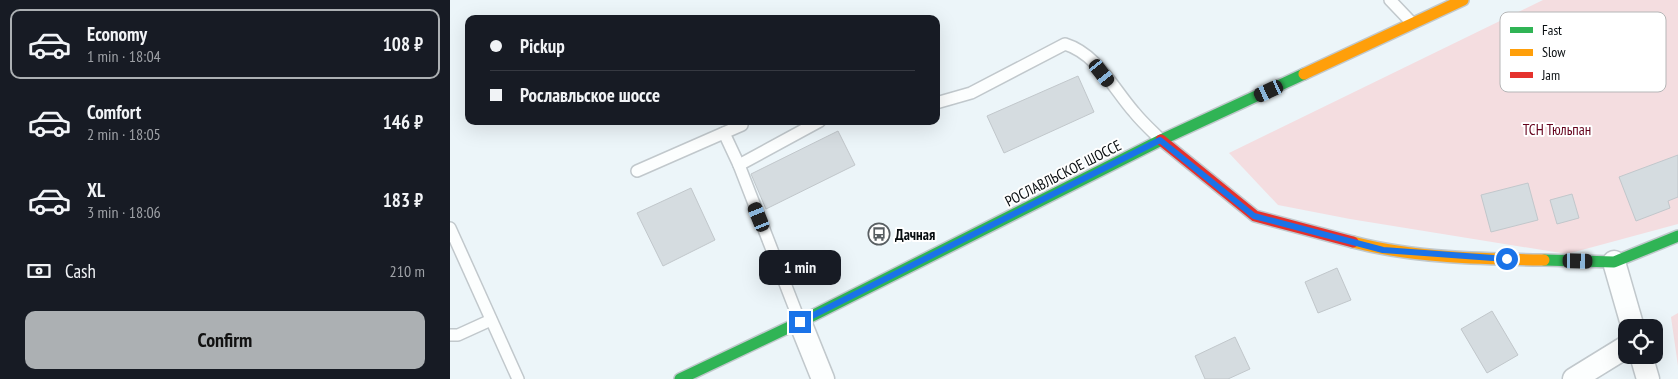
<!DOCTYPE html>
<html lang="en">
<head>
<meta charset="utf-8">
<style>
	:root { --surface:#171b24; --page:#242831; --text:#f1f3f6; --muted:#9ea1a6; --line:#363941; --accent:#acb0b3 }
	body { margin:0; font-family:"PT Sans Narrow",sans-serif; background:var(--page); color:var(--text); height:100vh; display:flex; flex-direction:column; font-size:19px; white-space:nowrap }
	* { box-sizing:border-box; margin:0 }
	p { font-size:16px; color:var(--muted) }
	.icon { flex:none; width:28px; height:28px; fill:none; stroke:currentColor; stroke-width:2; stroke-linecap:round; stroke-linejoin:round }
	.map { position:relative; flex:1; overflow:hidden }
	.side { display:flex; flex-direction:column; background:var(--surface); width:450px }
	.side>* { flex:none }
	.banner { position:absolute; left:15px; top:15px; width:475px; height:110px; border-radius:10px; box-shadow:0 5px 20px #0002; display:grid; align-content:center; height:110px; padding:0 25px; background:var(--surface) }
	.controls { position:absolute; left:1168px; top:319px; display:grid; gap:10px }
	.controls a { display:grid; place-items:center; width:45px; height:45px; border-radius:10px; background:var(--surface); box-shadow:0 5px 20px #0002; font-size:25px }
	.end { position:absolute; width:22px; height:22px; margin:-11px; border:6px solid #1a73e8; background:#fff; box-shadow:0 0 0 2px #fff }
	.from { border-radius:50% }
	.bubble { position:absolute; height:35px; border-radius:10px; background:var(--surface); box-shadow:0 5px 20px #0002; font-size:16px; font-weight:700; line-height:35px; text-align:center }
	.car { position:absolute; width:15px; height:30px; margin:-15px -8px; border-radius:6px; box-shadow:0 0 4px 1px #0007; background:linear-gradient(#222 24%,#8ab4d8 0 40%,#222 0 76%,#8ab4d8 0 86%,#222 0) }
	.banner b { display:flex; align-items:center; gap:18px; height:48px; font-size:19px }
	.banner b+b { border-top:1px solid var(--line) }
	.banner i { width:12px; height:12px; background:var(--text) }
	ul { padding:9px 0 0; list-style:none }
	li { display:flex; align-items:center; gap:15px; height:70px; margin:0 10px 8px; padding:0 15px; border:2px solid transparent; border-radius:10px }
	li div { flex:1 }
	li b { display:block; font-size:19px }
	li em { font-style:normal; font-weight:700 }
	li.active { border-color:var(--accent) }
	li>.icon { width:45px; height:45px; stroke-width:1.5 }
	.pay { display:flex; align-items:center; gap:12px; height:55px; padding:0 25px; font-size:19px }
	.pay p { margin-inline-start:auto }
	.cta { display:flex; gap:10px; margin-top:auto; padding:10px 25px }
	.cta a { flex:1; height:58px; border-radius:10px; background:var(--accent); color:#111; font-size:20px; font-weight:700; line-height:58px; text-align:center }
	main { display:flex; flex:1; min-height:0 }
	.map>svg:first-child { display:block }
	.garden { fill:#f4dde0 }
	.building { fill:#d5dce0; stroke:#c1c7cb }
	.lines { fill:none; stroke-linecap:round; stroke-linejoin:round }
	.lane-casing { stroke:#c1c8cc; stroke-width:14 }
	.street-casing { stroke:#c1c8cc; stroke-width:25 }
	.fast-casing { stroke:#c1c8cc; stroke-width:14 }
	.slow-casing { stroke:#c1c8cc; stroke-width:14 }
	.jam-casing { stroke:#c1c8cc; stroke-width:14 }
	.lane { stroke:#fcfefe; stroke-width:11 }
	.street { stroke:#fcfefe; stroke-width:22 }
	.fast { stroke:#30b455; stroke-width:11 }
	.slow { stroke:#ff9f0a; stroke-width:11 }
	.jam { stroke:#e5322d; stroke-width:11 }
	.route { stroke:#1a73e8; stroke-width:6 }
	.labels { text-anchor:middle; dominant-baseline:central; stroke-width:4; stroke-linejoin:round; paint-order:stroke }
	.park-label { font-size:15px; fill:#64021c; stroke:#fff }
	.street-label { font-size:15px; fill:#080d10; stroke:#fff }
	.poi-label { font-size:15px; font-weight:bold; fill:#080d10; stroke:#fff; text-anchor:start }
	.key { fill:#fff; stroke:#b5b6b7; stroke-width:1 }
	.key-label { font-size:14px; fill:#080d10 }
</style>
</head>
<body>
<main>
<section class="side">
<ul>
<li class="active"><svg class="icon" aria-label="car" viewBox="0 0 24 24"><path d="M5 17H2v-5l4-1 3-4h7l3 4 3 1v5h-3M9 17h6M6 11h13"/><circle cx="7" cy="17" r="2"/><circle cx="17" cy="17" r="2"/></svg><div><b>Economy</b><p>1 min · 18:04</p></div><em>108 ₽</em></li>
<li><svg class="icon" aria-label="car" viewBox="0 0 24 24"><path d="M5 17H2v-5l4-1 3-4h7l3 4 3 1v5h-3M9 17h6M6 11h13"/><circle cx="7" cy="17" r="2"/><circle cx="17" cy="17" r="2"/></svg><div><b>Comfort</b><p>2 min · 18:05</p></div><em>146 ₽</em></li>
<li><svg class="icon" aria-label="car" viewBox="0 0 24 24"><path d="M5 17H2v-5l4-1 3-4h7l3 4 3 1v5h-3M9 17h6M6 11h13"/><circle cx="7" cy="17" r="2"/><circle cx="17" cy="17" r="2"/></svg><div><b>XL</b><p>3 min · 18:06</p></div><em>183 ₽</em></li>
</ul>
<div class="pay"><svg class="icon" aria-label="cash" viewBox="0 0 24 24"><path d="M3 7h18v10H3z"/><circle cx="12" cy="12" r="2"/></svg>Cash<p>210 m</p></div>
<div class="cta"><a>Confirm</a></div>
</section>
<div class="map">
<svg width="1228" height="379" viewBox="0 0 1228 379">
	<rect width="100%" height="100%" fill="#ecf5f9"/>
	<g class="garden">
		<path d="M1093,0h135v224l-111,30 -217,-35 -72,-14 -49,-52z"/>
		<path d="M1228,313v53l-7,-49z"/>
	</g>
	<g class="building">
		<path d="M628,76l16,36 -90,41 -17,-37z"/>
		<path d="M388,131l17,34 -89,44 -15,-35z"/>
		<path d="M1228,155v42l-10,4 2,7 -34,13 -17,-44z"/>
		<path d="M1078,183l10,37 -47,12 -10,-37z"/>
		<path d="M241,188l24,52 -52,26 -26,-53z"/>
		<path d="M1122,194l7,24 -22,6 -7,-24z"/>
		<path d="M887,268l14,32 -33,13 -13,-31z"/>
		<path d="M1042,311l26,44 -31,18 -26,-44z"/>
		<path d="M785,337l15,32 -22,10h-23l-10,-23z"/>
	</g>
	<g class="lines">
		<g class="lane-casing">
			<g id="lane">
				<path d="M940,0l22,23"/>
				<path d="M486,103l35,-10 94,-49c32,10 48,44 69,68 8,10 18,19 27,28"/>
				<path d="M274,133l15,32 61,157"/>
				<path d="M289,165l81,-44"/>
				<path d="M187,171l105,-46"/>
				<path d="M0,228l68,151"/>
				<path d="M0,335h8l33,-15"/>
			</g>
		</g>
		<g class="street-casing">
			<g id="street">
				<path d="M1164,262l19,66"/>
				<path d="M350,322l23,57"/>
				<path d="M1191,355l7,24"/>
				<path d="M1124,379l52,-32"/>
			</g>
		</g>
		<g class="fast-casing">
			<g id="fast">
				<path d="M1094,260l70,2 64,-26"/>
				<path d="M230,379l120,-57 361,-182 143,-66"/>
			</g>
		</g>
		<g class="slow-casing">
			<g id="slow">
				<path d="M854,74l159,-74"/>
				<path d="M903,242c61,16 128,17 191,18"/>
			</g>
		</g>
		<g class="jam-casing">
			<path id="jam" d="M711,140l94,76 98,26"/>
		</g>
		<use href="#lane" class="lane"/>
		<use href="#street" class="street"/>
		<use href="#fast" class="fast"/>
		<use href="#slow" class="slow"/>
		<use href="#jam" class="jam"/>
	</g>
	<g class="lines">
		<path class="route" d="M350,322l360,-182 94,76 129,34 124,9"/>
	</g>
	<defs>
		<g id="bus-ring" transform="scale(1.125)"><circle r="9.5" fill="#fff" stroke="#585e62" stroke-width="1.5"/><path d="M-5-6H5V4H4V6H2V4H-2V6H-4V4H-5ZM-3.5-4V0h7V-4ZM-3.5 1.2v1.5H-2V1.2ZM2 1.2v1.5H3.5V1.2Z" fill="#585e62"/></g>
	</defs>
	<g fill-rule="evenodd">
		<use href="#bus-ring" x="429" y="234"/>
	</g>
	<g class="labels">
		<g class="park-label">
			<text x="1107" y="129">ТСН Тюльпан</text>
		</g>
		<g class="street-label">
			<text transform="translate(613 173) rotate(-27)">РОСЛАВЛЬСКОЕ ШОССЕ</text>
		</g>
		<g class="poi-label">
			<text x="445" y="234">Дачная</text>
		</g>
	</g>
	<rect x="1050" y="12" width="166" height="80" rx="8" class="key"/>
	<rect x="1060" y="27" width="23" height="6" fill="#30b455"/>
	<rect x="1060" y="49" width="23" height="7" fill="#ff9f0a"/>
	<rect x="1060" y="72" width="23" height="6" fill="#e5322d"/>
	<g class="key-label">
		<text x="1092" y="35">Fast</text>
		<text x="1092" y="57">Slow</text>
		<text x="1092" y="80">Jam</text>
	</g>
</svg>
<div class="controls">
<a><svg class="icon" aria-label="locate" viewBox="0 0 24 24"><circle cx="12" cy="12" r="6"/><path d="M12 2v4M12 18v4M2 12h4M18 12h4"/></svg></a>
</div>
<i class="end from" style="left:1057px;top:259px"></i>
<i class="end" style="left:350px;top:322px"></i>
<div class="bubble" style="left:309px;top:250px;width:82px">1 min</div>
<i class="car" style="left:652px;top:73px;rotate:142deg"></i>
<i class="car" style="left:819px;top:91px;rotate:245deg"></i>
<i class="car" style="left:309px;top:217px;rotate:338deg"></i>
<i class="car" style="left:1128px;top:261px;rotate:91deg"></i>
<div class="banner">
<b><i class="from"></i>Pickup</b>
<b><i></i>Рославльское шоссе</b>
</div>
</div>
</main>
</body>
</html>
